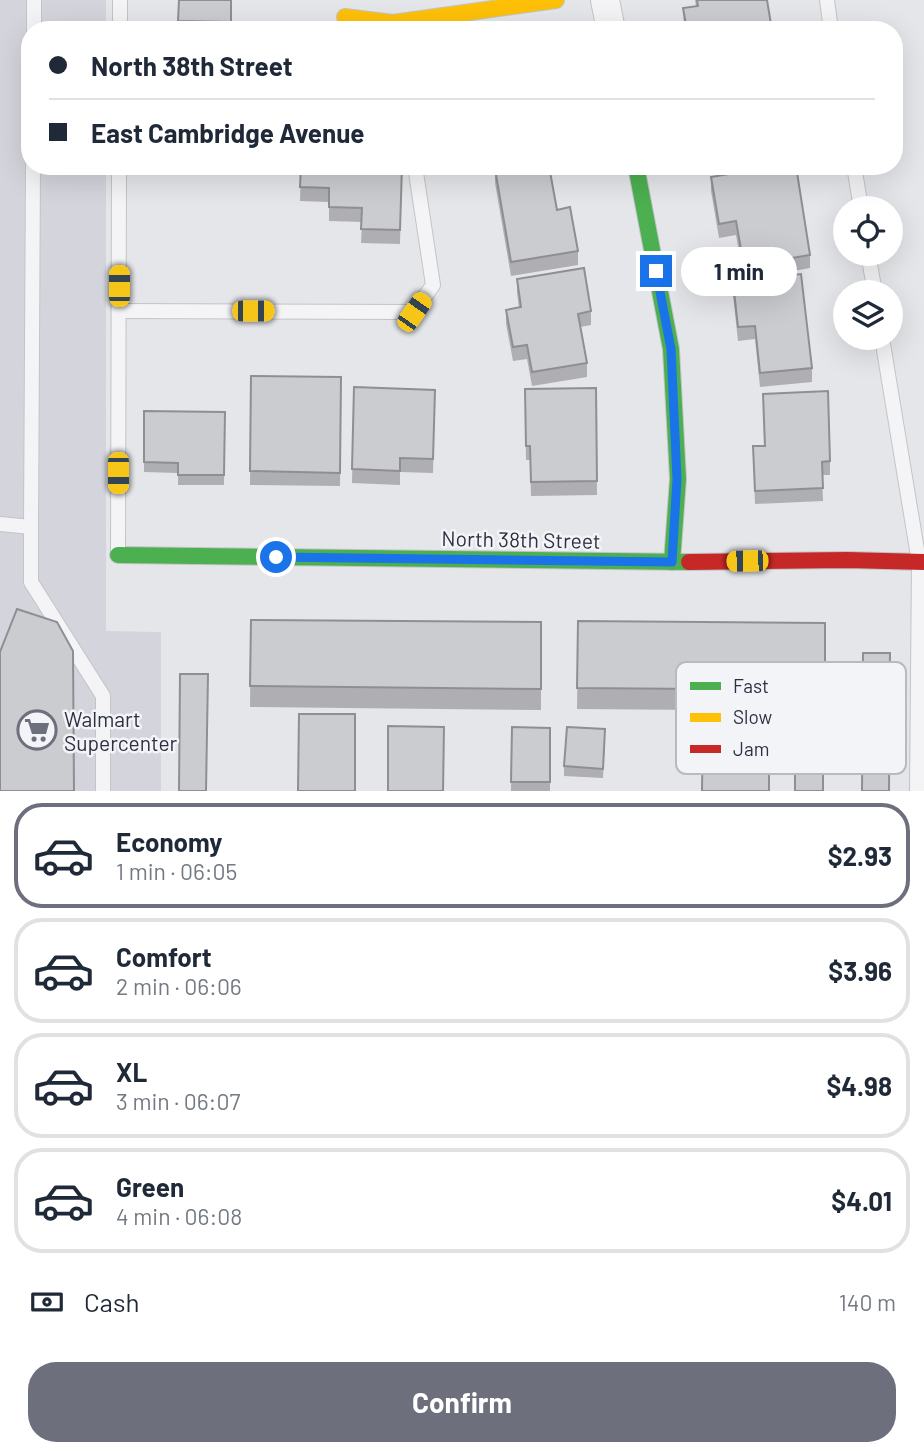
<!DOCTYPE html>
<html lang="en">
<head>
<meta charset="utf-8">
<style>
	:root { --surface:#fff; --page:#f2f2f3; --text:#1f2937; --muted:#747a83; --line:#e0e1e3; --accent:#6d707c }
	body { margin:0; font-family:Barlow,sans-serif; background:var(--page); color:var(--text); height:100vh; display:flex; flex-direction:column; font-size:26px; white-space:nowrap }
	* { box-sizing:border-box; margin:0 }
	p { font-size:23px; color:var(--muted) }
	.icon { flex:none; width:38px; height:38px; fill:none; stroke:currentColor; stroke-width:2; stroke-linecap:round; stroke-linejoin:round }
	.map { position:relative; height:791px; overflow:hidden }
	.drawer { display:flex; flex-direction:column; background:var(--surface); flex:1 }
	.drawer>* { flex:none }
	.guide { position:absolute; left:21px; top:21px; width:882px; height:154px; border-radius:28px; box-shadow:0 7px 28px #0002; display:grid; align-content:center; height:154px; padding:0 28px; background:var(--surface) }
	.fabs { position:absolute; left:833px; top:196px; display:grid; gap:14px }
	.fabs a { display:grid; place-items:center; width:70px; height:70px; border-radius:50%; background:var(--surface); box-shadow:0 7px 28px #0002; font-size:35px }
	.end { position:absolute; width:32px; height:32px; margin:-16px; border:9px solid #1a73e8; background:#fff; box-shadow:0 0 0 4px #fff }
	.from { border-radius:50% }
	.bubble { position:absolute; height:49px; border-radius:24px; background:var(--surface); box-shadow:0 7px 28px #0002; font-size:23px; font-weight:700; line-height:49px; text-align:center }
	.car { position:absolute; width:21px; height:42px; margin:-21px -10px; border-radius:9px; box-shadow:0 0 5px 2px #0007; background:linear-gradient(#f5c518 24%,#345 0 40%,#f5c518 0 76%,#345 0 86%,#f5c518 0) }
	.guide b { display:flex; align-items:center; gap:24px; height:66px; font-size:26px }
	.guide b+b { border-top:2px solid var(--line) }
	.guide i { width:18px; height:18px; background:var(--text) }
	ul { padding:12px 0 0; list-style:none }
	li { display:flex; align-items:center; gap:21px; height:105px; margin:0 14px 10px; padding:0 14px; border:4px solid var(--line); border-radius:28px }
	li div { flex:1 }
	li b { display:block; font-size:26px }
	li em { font-style:normal; font-weight:700 }
	li.selected { border-color:var(--accent) }
	li>.icon { width:63px; height:63px; stroke-width:1.5 }
	.pay { display:flex; align-items:center; gap:18px; height:77px; padding:0 28px; font-size:26px }
	.pay p { margin-inline-start:auto }
	.primary-button { display:flex; gap:14px; margin-top:auto; padding:14px 28px }
	.primary-button a { flex:1; height:80px; border-radius:28px; background:var(--accent); color:#fff; font-size:28px; font-weight:700; line-height:80px; text-align:center }
	.map>svg:first-child { display:block }
	.built { fill:#d4d5dc }
	.lines { fill:none; stroke-linecap:round; stroke-linejoin:round }
	.lane-casing { stroke:#c3c4c7; stroke-width:16 }
	.street-casing { stroke:#c3c4c7; stroke-width:30 }
	.fast-casing { stroke:#c3c4c7; stroke-width:18 }
	.slow-casing { stroke:#c3c4c7; stroke-width:18 }
	.jam-casing { stroke:#c3c4c7; stroke-width:18 }
	.lane { stroke:#f4f4f6; stroke-width:14 }
	.street { stroke:#f4f4f6; stroke-width:28 }
	.fast { stroke:#4caf50; stroke-width:16 }
	.slow { stroke:#ffc107; stroke-width:16 }
	.jam { stroke:#c62828; stroke-width:16 }
	.wall { fill:#afafb3 }
	.building { fill:#cbccd0; stroke:#8e8f92; stroke-width:2 }
	.route { stroke:#1a73e8; stroke-width:9 }
	.labels { text-anchor:middle; dominant-baseline:central; stroke-width:5; stroke-linejoin:round; paint-order:stroke }
	.street-label { font-size:21px; fill:#2d3041; stroke:#f3f4f8 }
	.poi-label { font-size:21px; fill:#2d3041; stroke:#f3f4f8; text-anchor:start }
	.key { fill:#f3f4f8; stroke:#b8b9c1; stroke-width:2 }
	.key-label { font-size:19px; fill:#2d3041 }
</style>
</head>
<body>
<div class="map">
<svg width="924" height="791" viewBox="0 0 924 791">
	<rect width="100%" height="100%" fill="#e5e6e9"/>
	<path class="built" d="M0,0h106v30h-76v136h76v465l55,1v159h-161z"/>
	<g class="lines">
		<g class="lane-casing">
			<g id="lane">
				<path d="M827,0l4,30"/>
				<path d="M34,30v-30"/>
				<path d="M120,30v-30"/>
				<path d="M854,166l7,42"/>
				<path d="M868,254l7,38"/>
				<path d="M119,311l295,1 19,-27 -18,-119"/>
				<path d="M882,338l37,224 -2,229"/>
				<path d="M0,524l31,3 2,-361"/>
				<path d="M31,527v55l72,114v95"/>
				<path d="M118,554l1,-388"/>
			</g>
		</g>
		<g class="street-casing">
			<path id="street" d="M605,0l6,30"/>
		</g>
		<g class="fast-casing">
			<g id="fast">
				<path d="M636,166l35,183 7,130 -6,83"/>
				<path d="M118,555l571,7"/>
			</g>
		</g>
		<g class="slow-casing">
			<path id="slow" d="M345,17l48,6 163,-23"/>
		</g>
		<g class="jam-casing">
			<path id="jam" d="M689,562l158,-2 77,2"/>
		</g>
		<use href="#lane" class="lane"/>
		<use href="#street" class="street"/>
		<use href="#fast" class="fast"/>
		<use href="#slow" class="slow"/>
		<use href="#jam" class="jam"/>
	</g>
	<g class="wall">
		<path d="M179,0h52v30h-53z"/>
		<path d="M695,0h72l5,30h-88l-1,-22 13,-2z"/>
		<path d="M301,166h101l-2,78 -39,-1 1,-21 -33,-1v-19l-29,-1z"/>
		<path d="M498,166h51l8,44 21,41v14l-67,11 -16,-93v-14l4,-1z"/>
		<path d="M709,166h48l-46,8z"/>
		<path d="M711,177l99,78v13l-66,12 -8,-45 -17,3 -8,-47z"/>
		<path d="M517,279l74,32v14l-11,2 7,36v14l-55,9 -5,-27 -14,2 -7,-37v-14l13,-2 -2,-16z"/>
		<path d="M733,282l79,86v14l-52,5 -5,-48 -17,2 -5,-46z"/>
		<path d="M251,376l90,1 -1,109 -90,-1z"/>
		<path d="M354,387l81,3 -2,83 -33,-1v13l-48,-2z"/>
		<path d="M596,388l1,107 -66,1 -1,-36h-4l-1,-71z"/>
		<path d="M763,394l67,67v14h-8l1,26 -68,3 -2,-58h11z"/>
		<path d="M144,411l81,1 -1,73h-46v-12l-34,-1z"/>
		<path d="M251,620l290,2v88l-291,-3z"/>
		<path d="M578,621l247,2v88l-248,-2z"/>
		<path d="M512,727l38,1v63h-39z"/>
		<path d="M605,739l-2,39 -39,-2v-10z"/>
	</g>
	<g class="building">
		<path d="M179,0h52v22l-53,-1z"/>
		<path d="M697,0h70l5,30h-85l-4,-22 15,-2z"/>
		<path d="M301,166h101l-2,64 -39,-1 1,-21 -33,-1v-19l-29,-1z"/>
		<path d="M512,166h37l8,44 13,-3 8,44 -67,11 -16,-93z"/>
		<path d="M775,166h21l14,89 -66,11 -8,-45 -17,3 -8,-47z"/>
		<path d="M584,268l7,43 -13,3 9,49 -55,9 -5,-27 -14,2 -7,-37 15,-3 -4,-28z"/>
		<path d="M801,274l11,94 -52,5 -5,-47 -17,1 -5,-45z"/>
		<path d="M251,376l90,1 -1,96 -90,-2z"/>
		<path d="M354,387l81,3 -2,69 -33,-1v13l-48,-2z"/>
		<path d="M596,388l1,93 -66,1 -1,-36h-4l-1,-57z"/>
		<path d="M828,391l2,70 -8,1 1,26 -68,3 -2,-45h12l-2,-52z"/>
		<path d="M144,411l81,1 -1,63h-46v-12l-34,-1z"/>
		<path d="M17,609l40,13 16,29 1,140h-74v-139z"/>
		<path d="M251,620l290,2v67l-291,-3z"/>
		<path d="M578,621l247,2v67l-248,-2z"/>
		<path d="M863,653h27l-1,138h-27z"/>
		<path d="M180,674h28l-2,117h-27z"/>
		<path d="M299,714h56v77h-57z"/>
		<path d="M703,718h66v73h-67z"/>
		<path d="M388,726l56,1 -1,64h-55z"/>
		<path d="M512,727l38,1v54h-39z"/>
		<path d="M567,727l38,2 -2,40 -39,-3z"/>
		<rect x="795" y="766" width="28" height="25"/>
	</g>
	<g class="lines">
		<path class="route" d="M276,557l396,5 5,-83 -6,-130 -15,-78"/>
	</g>
	<defs>
		<g id="supermarket-ring" transform="scale(2.0125)"><circle r="9.5" fill="#f3f4f8" stroke="#6d707c" stroke-width="1.5"/><path d="M-6-5.5h2.5l.6 2H6L4.5 2H-2.5L-4.4-4H-6ZM-1.5 3.2a1.3 1.3 0 1 0 .1 0ZM3 3.2a1.3 1.3 0 1 0 .1 0Z" fill="#6d707c"/></g>
	</defs>
	<g fill-rule="evenodd">
		<use href="#supermarket-ring" x="37" y="730"/>
	</g>
	<g class="labels">
		<g class="street-label">
			<text transform="translate(521 539) rotate(1)">North 38th Street</text>
		</g>
		<g class="poi-label">
			<text x="64" y="718">Walmart<tspan x="64" dy="24">Supercenter</tspan></text>
		</g>
	</g>
	<rect x="676" y="662" width="230" height="112" rx="10" class="key"/>
	<rect x="690" y="682" width="31" height="8" fill="#4caf50"/>
	<rect x="690" y="713" width="31" height="9" fill="#ffc107"/>
	<rect x="690" y="745" width="31" height="8" fill="#c62828"/>
	<g class="key-label">
		<text x="733" y="693">Fast</text>
		<text x="733" y="724">Slow</text>
		<text x="733" y="756">Jam</text>
	</g>
</svg>
<div class="fabs">
<a><svg class="icon" aria-label="locate" viewBox="0 0 24 24"><circle cx="12" cy="12" r="6"/><path d="M12 2v4M12 18v4M2 12h4M18 12h4"/></svg></a>
<a><svg class="icon" aria-label="layers" viewBox="0 0 24 24"><path d="M12 4l9 5-9 5-9-5zM3 14l9 5 9-5"/></svg></a>
</div>
<i class="end from" style="left:276px;top:557px"></i>
<i class="end" style="left:656px;top:271px"></i>
<div class="bubble" style="left:681px;top:247px;width:116px">1 min</div>
<i class="car" style="left:119px;top:286px;rotate:0deg"></i>
<i class="car" style="left:253px;top:311px;rotate:90deg"></i>
<i class="car" style="left:414px;top:312px;rotate:35deg"></i>
<i class="car" style="left:118px;top:473px;rotate:180deg"></i>
<i class="car" style="left:747px;top:561px;rotate:269deg"></i>
<div class="guide">
<b><i class="from"></i>North 38th Street</b>
<b><i></i>East Cambridge Avenue</b>
</div>
</div>
<section class="drawer">
<ul>
<li class="selected"><svg class="icon" aria-label="car" viewBox="0 0 24 24"><path d="M5 17H2v-5l4-1 3-4h7l3 4 3 1v5h-3M9 17h6M6 11h13"/><circle cx="7" cy="17" r="2"/><circle cx="17" cy="17" r="2"/></svg><div><b>Economy</b><p>1 min · 06:05</p></div><em>$2.93</em></li>
<li><svg class="icon" aria-label="car" viewBox="0 0 24 24"><path d="M5 17H2v-5l4-1 3-4h7l3 4 3 1v5h-3M9 17h6M6 11h13"/><circle cx="7" cy="17" r="2"/><circle cx="17" cy="17" r="2"/></svg><div><b>Comfort</b><p>2 min · 06:06</p></div><em>$3.96</em></li>
<li><svg class="icon" aria-label="car" viewBox="0 0 24 24"><path d="M5 17H2v-5l4-1 3-4h7l3 4 3 1v5h-3M9 17h6M6 11h13"/><circle cx="7" cy="17" r="2"/><circle cx="17" cy="17" r="2"/></svg><div><b>XL</b><p>3 min · 06:07</p></div><em>$4.98</em></li>
<li><svg class="icon" aria-label="car" viewBox="0 0 24 24"><path d="M5 17H2v-5l4-1 3-4h7l3 4 3 1v5h-3M9 17h6M6 11h13"/><circle cx="7" cy="17" r="2"/><circle cx="17" cy="17" r="2"/></svg><div><b>Green</b><p>4 min · 06:08</p></div><em>$4.01</em></li>
</ul>
<div class="pay"><svg class="icon" aria-label="cash" viewBox="0 0 24 24"><path d="M3 7h18v10H3z"/><circle cx="12" cy="12" r="2"/></svg>Cash<p>140 m</p></div>
<div class="primary-button"><a>Confirm</a></div>
</section>
</body>
</html>
